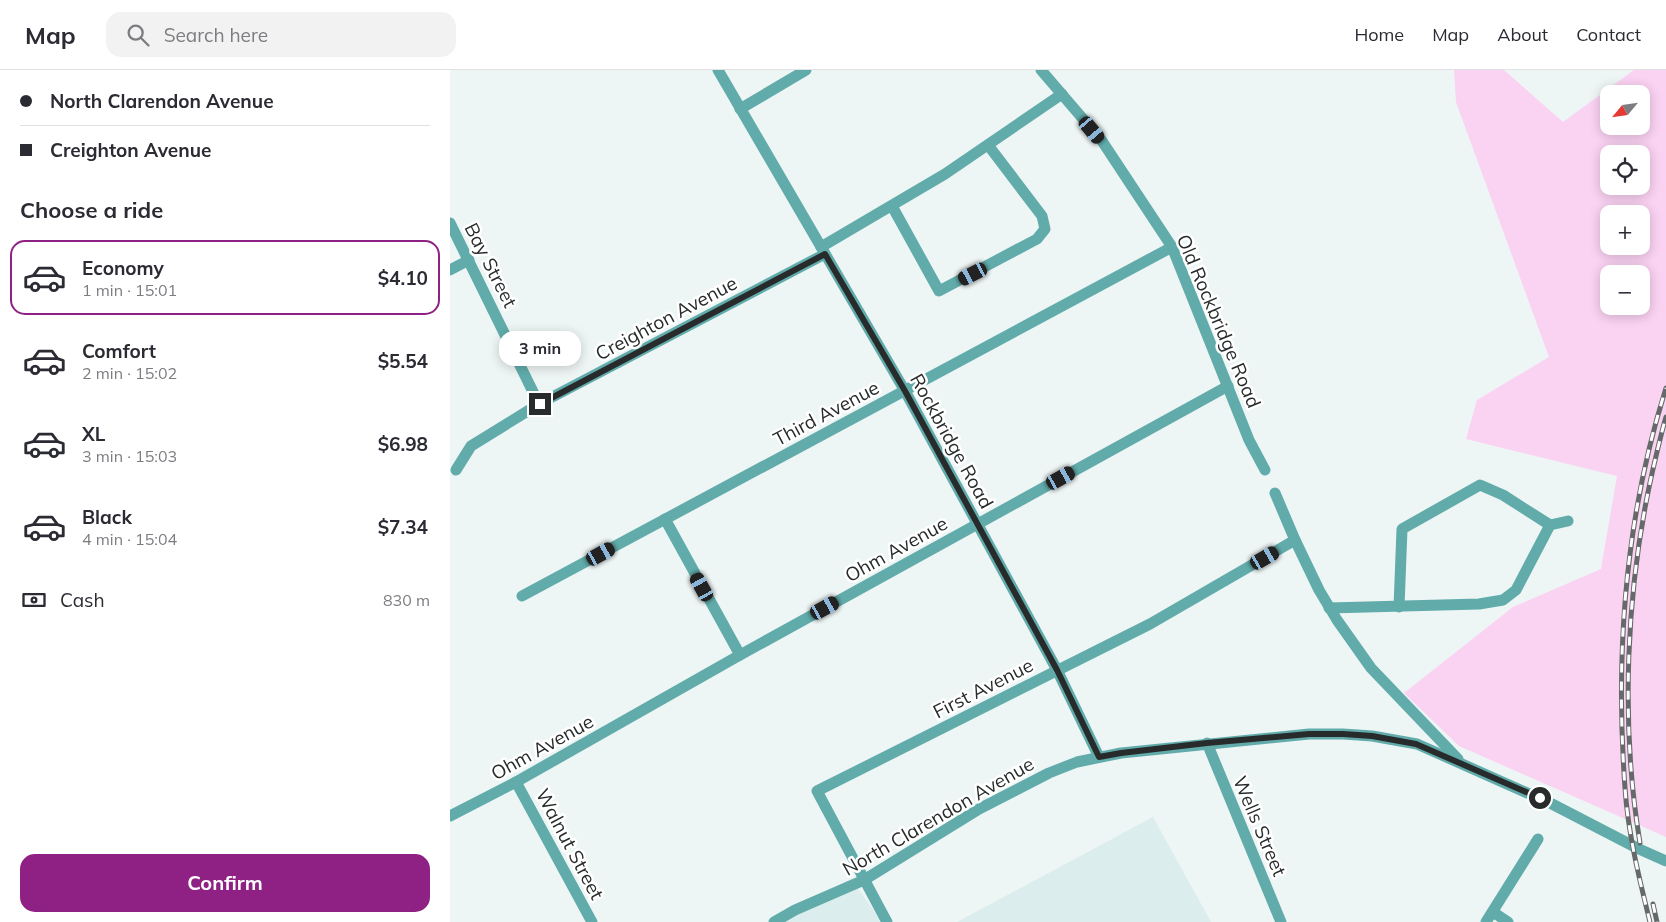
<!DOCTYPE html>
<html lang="en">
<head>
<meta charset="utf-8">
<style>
	:root { --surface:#fff; --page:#f2f2f3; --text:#2b2b33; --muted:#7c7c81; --line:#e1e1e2; --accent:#902184 }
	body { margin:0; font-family:Mulish,sans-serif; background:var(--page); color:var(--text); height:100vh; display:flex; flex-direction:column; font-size:19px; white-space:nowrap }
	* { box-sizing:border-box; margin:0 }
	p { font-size:16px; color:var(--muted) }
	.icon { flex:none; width:28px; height:28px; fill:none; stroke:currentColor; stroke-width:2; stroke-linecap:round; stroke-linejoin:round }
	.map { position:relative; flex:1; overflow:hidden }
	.details { display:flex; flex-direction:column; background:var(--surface); width:450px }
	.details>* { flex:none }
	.top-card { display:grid; align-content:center; height:110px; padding:0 20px; background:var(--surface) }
	.needle { width:32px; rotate:241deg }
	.controls { position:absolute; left:1150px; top:15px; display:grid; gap:10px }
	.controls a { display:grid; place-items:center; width:50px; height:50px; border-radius:10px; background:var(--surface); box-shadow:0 2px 12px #0003; font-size:25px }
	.end { position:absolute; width:22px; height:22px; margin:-11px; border:6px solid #282b2b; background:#fff; box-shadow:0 0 0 2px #fff }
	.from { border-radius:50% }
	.bubble { position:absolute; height:35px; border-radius:15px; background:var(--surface); box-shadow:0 2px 12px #0003; font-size:16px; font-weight:700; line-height:35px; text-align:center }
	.car { position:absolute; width:15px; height:30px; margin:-15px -8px; border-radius:6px; box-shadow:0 0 4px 1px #0007; background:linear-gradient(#222 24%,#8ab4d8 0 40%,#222 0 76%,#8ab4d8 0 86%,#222 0) }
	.top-card b { display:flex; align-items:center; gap:18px; height:48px; font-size:19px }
	.top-card b+b { border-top:1px solid var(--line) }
	.top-card i { width:12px; height:12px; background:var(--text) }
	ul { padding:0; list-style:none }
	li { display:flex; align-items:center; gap:15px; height:75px; margin:0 10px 8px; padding:0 10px; border:2px solid transparent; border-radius:15px }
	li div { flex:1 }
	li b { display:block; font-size:19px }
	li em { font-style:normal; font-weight:700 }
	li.selected { border-color:var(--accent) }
	li>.icon { width:45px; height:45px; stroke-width:1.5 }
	h2 { padding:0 20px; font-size:22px; line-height:60px }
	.pay { display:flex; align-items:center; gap:12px; height:55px; padding:0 20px; font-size:19px }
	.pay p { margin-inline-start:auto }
	.action { display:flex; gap:10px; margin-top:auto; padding:10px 20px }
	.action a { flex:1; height:58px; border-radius:15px; background:var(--accent); color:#fff; font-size:20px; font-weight:700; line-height:58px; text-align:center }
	header { display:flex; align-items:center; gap:30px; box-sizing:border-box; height:70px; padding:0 25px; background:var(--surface); border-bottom:1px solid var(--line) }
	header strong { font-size:24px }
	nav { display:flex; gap:28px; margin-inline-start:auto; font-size:18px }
	.search { width:350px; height:45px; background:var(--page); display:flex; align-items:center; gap:12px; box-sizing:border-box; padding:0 18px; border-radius:15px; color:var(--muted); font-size:19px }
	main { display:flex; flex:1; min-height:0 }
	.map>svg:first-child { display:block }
	.built { fill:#dbedec }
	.green { fill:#fad2f2; fill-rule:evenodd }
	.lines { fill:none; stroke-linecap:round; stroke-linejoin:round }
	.minor { stroke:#61acab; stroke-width:11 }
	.rail-casing { stroke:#656969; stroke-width:5 }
	.rail { stroke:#fff; stroke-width:3; stroke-dasharray:9; stroke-linecap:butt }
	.route { stroke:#282b2b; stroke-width:6 }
	.labels { text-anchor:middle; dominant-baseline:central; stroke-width:5; stroke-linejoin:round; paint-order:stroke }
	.street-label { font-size:19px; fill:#282b2b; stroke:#fff }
</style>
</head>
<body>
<header>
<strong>Map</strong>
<div class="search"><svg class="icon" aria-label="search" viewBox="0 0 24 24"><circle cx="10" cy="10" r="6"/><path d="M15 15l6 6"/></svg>Search here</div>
<nav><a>Home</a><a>Map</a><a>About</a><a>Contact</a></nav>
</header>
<main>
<section class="details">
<div class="top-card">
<b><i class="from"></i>North Clarendon Avenue</b>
<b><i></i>Creighton Avenue</b>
</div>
<h2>Choose a ride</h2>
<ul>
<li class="selected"><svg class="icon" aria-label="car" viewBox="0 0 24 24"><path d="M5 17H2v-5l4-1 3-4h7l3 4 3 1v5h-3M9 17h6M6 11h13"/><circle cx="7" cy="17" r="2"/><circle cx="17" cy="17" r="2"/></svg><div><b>Economy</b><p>1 min · 15:01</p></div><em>$4.10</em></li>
<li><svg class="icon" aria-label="car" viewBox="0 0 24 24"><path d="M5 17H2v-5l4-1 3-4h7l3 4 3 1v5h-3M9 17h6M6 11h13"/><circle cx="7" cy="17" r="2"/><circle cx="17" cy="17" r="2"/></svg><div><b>Comfort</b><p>2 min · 15:02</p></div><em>$5.54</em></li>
<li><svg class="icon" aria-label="car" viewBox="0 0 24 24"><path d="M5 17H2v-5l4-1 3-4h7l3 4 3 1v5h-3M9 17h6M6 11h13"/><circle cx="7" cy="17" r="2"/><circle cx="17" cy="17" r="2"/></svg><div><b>XL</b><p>3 min · 15:03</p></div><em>$6.98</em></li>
<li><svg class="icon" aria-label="car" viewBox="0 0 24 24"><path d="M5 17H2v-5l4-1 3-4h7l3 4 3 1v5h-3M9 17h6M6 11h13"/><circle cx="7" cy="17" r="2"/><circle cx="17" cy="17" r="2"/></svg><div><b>Black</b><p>4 min · 15:04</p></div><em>$7.34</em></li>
</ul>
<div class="pay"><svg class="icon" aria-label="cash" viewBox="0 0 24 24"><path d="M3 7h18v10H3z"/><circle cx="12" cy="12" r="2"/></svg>Cash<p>830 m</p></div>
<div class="action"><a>Confirm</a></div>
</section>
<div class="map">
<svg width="1216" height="852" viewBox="0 0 1216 852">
	<rect width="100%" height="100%" fill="#eef5f5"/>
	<g class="built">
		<path d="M703,747l58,105h-254z"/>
		<path d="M401,809l31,43h-112z"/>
	</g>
	<path class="green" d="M1004,0h50l59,52 71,-52h32v767l-207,-91 -55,-53 109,-86 88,-38 16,-93 -151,-37 11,-39 72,-43 -93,-255zM1159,24h32v32h-32zM1159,84h32v32h-32zM1159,144h32v32h-32zM1159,204h32v32h-32z"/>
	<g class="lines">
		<g class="minor">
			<path d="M268,0l187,321 152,279 42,87"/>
			<path d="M591,0l61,71 70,106 77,193 16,30"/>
			<path d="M290,39l66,-39"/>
			<path d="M442,136l47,85 98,-52 8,-10 -3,-13 -54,-71"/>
			<path d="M0,153l89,181"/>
			<path d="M371,177l124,-73 117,-80"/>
			<path d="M0,200l19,-10"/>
			<path d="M6,400l15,-24 68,-42 286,-150"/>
			<path d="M825,423l20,47 24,50 18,30 34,48 87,91"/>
			<path d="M215,449l75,136"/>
			<path d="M72,526l650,-349"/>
			<path d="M949,537l3,-78 78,-44 23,10 47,30"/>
			<path d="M879,538l150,-4 24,-4 13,-10 34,-65 18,-4"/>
			<path d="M757,673l74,179"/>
			<path d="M66,712l76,140"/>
			<path d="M0,746l66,-34 224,-127 488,-269"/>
			<path d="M1043,842l15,10"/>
			<path d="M324,852l21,-12 69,-30 115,-71 70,-36 28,-11 44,-9 188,-19h34l29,2 45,8 135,60 87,45 27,12"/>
			<path d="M437,852l-70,-131 333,-167 145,-84"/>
			<path d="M1036,852l52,-83"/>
		</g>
		<g class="rail-casing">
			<g id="rail">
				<path d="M1190,773c-20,-120 -14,-256 13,-374 4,-17 8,-35 13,-52"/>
				<path d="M1203,834l4,18"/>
				<path d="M1200,852c-11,-44 -22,-89 -25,-134 -10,-136 0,-270 41,-400"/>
			</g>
		</g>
		<use href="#rail" class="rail"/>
	</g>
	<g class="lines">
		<path class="route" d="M90,334l285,-150 80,137 152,279 42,87 22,-4 86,-10 102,-9h34l29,2 44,8 124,54"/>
	</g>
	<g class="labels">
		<g class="street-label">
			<text transform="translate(41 195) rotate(63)">Bay Street</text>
			<text transform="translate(216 248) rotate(-28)">Creighton Avenue</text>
			<text transform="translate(769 251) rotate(67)">Old Rockbridge Road</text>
			<text transform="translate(376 343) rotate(-28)">Third Avenue</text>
			<text transform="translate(502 371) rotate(61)">Rockbridge Road</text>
			<text transform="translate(446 479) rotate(-29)">Ohm Avenue</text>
			<text transform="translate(533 618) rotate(-27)">First Avenue</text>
			<text transform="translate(92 677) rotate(-29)">Ohm Avenue</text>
			<text transform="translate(488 746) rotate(-30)">North Clarendon Avenue</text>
			<text transform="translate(810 756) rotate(67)">Wells Street</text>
			<text transform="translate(120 774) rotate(62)">Walnut Street</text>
		</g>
	</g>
</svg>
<div class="controls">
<a><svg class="needle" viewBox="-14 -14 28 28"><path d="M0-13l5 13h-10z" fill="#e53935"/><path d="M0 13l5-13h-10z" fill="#7c7c81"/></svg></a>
<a><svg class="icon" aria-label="locate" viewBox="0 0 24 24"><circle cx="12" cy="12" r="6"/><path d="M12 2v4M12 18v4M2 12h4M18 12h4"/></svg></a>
<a>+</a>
<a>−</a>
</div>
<i class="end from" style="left:1090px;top:728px"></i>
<i class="end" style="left:90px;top:334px"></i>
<div class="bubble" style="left:49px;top:261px;width:82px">3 min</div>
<i class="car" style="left:642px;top:60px;rotate:140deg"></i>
<i class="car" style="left:523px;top:204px;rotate:243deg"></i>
<i class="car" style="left:611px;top:408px;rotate:61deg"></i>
<i class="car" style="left:151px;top:484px;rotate:61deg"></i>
<i class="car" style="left:815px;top:488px;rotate:60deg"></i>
<i class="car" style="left:252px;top:517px;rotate:331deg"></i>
<i class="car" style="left:375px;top:538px;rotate:61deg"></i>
</div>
</main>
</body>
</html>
